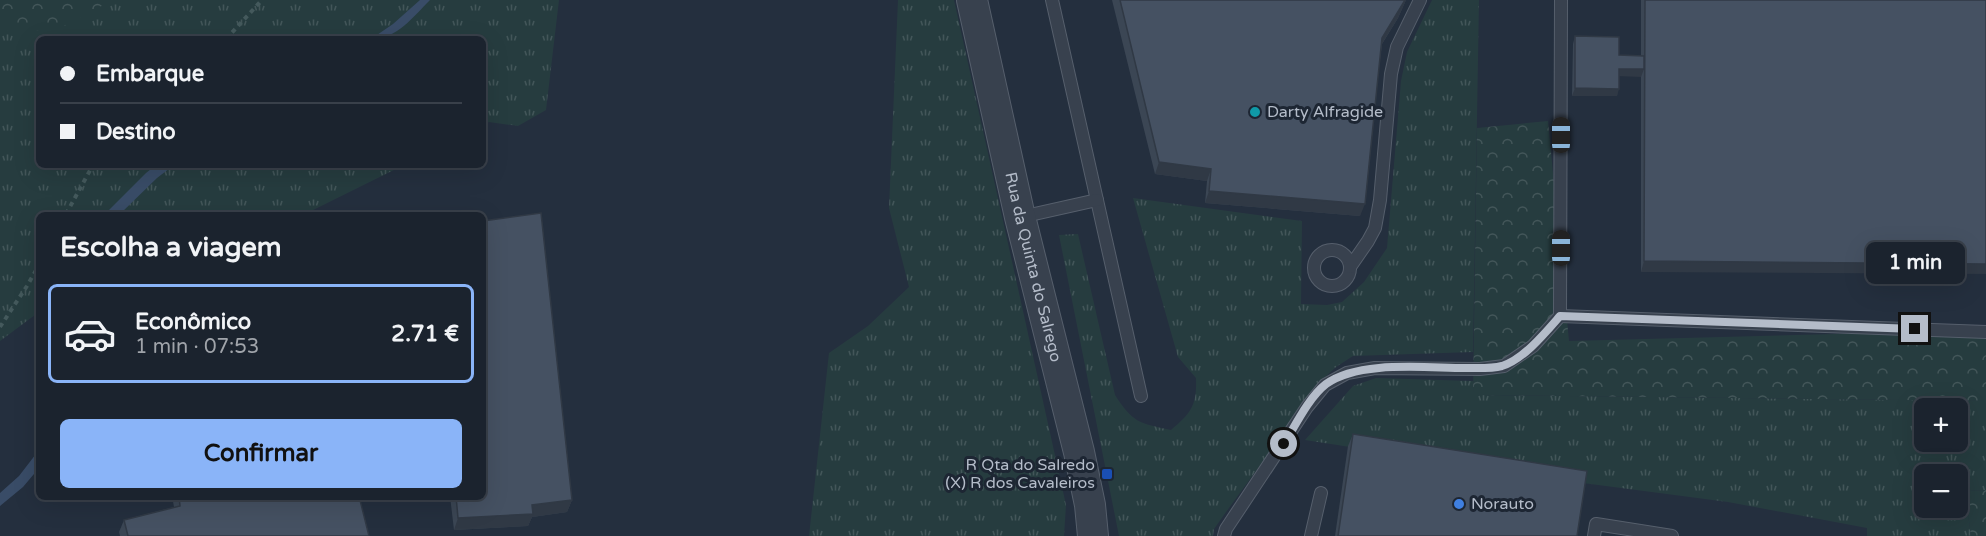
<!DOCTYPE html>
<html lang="pt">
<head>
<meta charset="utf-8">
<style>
	:root { --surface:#1b232e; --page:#282f3a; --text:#f1f3f6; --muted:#a0a4aa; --line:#39404a; --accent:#8ab4f8 }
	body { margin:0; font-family:"Varela Round",sans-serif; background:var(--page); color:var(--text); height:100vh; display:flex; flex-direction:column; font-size:22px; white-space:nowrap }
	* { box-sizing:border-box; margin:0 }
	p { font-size:20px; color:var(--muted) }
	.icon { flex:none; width:33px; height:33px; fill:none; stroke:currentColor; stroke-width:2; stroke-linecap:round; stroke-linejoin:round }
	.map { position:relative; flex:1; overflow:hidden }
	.sheet { position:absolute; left:36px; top:212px; width:450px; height:288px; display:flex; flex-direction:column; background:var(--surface); border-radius:9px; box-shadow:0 6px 24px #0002,0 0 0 2px var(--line) }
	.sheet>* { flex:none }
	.top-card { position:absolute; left:36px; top:36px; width:450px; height:132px; border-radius:9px; box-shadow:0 6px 24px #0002,0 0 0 2px var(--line); display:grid; align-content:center; height:132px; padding:0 24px; background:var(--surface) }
	.controls { position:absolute; left:1914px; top:398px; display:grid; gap:12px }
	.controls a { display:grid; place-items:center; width:54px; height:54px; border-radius:9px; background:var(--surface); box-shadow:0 6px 24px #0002,0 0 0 2px var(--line); font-size:30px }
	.end { position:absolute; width:27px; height:27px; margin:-14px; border:8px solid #b4bcc9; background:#111; box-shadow:0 0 0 3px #111 }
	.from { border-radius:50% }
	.bubble { position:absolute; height:42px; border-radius:9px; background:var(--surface); box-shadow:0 6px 24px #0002,0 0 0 2px var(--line); font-size:20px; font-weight:700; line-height:42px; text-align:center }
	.car { position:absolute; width:18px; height:36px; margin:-18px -9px; border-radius:8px; box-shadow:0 0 4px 2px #0007; background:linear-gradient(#222 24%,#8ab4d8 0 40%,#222 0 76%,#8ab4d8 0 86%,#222 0) }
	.top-card b { display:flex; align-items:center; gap:21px; height:57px; font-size:22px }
	.top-card b+b { border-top:2px solid var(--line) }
	.top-card i { width:15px; height:15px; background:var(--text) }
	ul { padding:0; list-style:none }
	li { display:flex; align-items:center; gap:18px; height:99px; margin:0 12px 9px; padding:0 12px; border:3px solid transparent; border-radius:9px }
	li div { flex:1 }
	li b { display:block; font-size:22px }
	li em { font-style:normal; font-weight:700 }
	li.active { border-color:var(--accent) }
	li>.icon { width:54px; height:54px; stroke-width:1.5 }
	h2 { padding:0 24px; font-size:27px; line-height:72px }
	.primary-button { display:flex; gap:12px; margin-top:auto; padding:12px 24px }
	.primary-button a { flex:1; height:69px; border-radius:9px; background:var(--accent); color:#111; font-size:24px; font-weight:700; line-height:69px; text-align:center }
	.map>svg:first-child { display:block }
	.grass { fill:url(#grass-tufts); fill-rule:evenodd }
	.forest { fill:url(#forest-crowns) }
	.water { fill:#394c67 }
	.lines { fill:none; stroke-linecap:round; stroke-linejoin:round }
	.service-casing { stroke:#565f6c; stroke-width:14 }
	.tertiary-casing { stroke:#565f6c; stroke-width:32 }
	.path { stroke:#44595c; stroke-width:4; stroke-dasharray:4.5 4.5; stroke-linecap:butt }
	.service { stroke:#38414e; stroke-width:12 }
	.tertiary { stroke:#38414e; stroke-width:30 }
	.wall { fill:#3b4654 }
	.shaded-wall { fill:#303945 }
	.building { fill:#455162; stroke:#303945; stroke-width:1.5 }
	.route { stroke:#b4bcc9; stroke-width:8 }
	.culture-dot { fill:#0f9aa8; stroke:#1d2633; stroke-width:2 }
	.transit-dot { fill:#1a4fb4; stroke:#1d2633; stroke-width:2 }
	.shop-dot { fill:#3f7fe0; stroke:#1d2633; stroke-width:2 }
	.labels { text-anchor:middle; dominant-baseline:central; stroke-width:6; stroke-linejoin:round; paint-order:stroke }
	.poi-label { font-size:16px; fill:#b4bcc9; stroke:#1d2633; text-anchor:start }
	.street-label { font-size:16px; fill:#b4bcc9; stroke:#1d2633 }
</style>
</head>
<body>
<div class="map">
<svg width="1986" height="536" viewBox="0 0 1986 536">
	<defs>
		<pattern id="grass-tufts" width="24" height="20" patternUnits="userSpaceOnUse" patternTransform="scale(1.5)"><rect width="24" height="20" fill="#263c3f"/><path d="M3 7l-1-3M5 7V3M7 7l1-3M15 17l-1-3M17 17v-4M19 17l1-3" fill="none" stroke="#435659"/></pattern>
		<pattern id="forest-crowns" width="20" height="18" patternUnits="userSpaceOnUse" patternTransform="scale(1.5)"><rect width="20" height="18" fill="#263c3f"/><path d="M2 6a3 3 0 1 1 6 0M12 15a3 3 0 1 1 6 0" fill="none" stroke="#435659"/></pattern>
	</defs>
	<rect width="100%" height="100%" fill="#242f3e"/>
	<g class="grass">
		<path d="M0,0h559l-13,110 -28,16 -29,-4 -6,3v-86h-444v126h365l-99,49h-266v98l-39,29z"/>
		<path d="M898,0h56l112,505 -2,31h-255l20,-183 39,-27 41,-39 -20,-79z"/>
		<path d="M1432,0h47l-6,352 -120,4 -17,11 -12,11 -98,134 -12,17 -1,7h-94l-60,-301 19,-1 37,161c18,28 24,28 56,35 20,-17 26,-24 25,-52l-18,-21 -45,-159 169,23 -1,83 26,1 15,-3 22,-20 23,-34 14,-167 6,-29z"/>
		<path d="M1376,378l97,3v14l513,6v89l-21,1 6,45h-104v-8l-139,-26 -145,-19 -278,-43 48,-54zM1924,408h34v33h-34zM1924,474h34v33h-34z"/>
	</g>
	<g class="forest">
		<path d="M0,0h113l-59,31 -54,-1z"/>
		<path d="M1548,121l21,220 417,-11v71l-513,-6 4,-267z"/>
		<path d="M1986,490v46h-15l-6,-45z"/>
	</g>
	<g class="water">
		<path d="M420,0h10c-17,17 -33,39 -59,39l22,-15z"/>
		<path d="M156,165h18l-17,13 -37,36h-15l41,-41z"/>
		<path d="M39,450v18l-16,19 -23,19v-13l19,-17z"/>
	</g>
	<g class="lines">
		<g class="service-casing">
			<g id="service">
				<path d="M1052,0l89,396"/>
				<path d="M1021,217l76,-17"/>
				<circle cx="1332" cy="268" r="18"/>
				<path d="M1350,267l18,-26 7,-13 5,-28 11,-126 6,-27 23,-47"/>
				<path d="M1560,316l426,16"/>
				<path d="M1224,536l2,-7 81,-122 18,-22 22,-12 28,-5 105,1 24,-3 29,-20 27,-30 1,-316"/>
				<path d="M1311,536l10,-43"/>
				<path d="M1594,536l2,-12 76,12"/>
			</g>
		</g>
		<g class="tertiary-casing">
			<g id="tertiary">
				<path id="s1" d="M972,0l48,217 59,235 11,53 3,31"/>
			</g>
		</g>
		<g class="path">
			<path d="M226,39l36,-39"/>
			<path d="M66,214l27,-49"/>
			<path d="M0,327l27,-41 12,-21"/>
		</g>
		<use href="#service" class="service"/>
		<use href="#tertiary" class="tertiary"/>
	</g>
	<g class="wall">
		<path d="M1112,0h294l-8,18 -16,26 -22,172 -155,-13 2,-22 -52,-7z"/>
		<path d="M1641,0h345l-345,272v-196h-22l-2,20h-45l1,-52 2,-8 44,19 22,1z"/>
		<path d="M1353,434l224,102h-242l13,-90z"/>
		<path d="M172,496h187l10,40h-249l-1,-4 5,-12 50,-13z"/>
		<path d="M450,496h33l89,4 -5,12 -35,5 -4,9 -74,4z"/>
	</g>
	<g class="shaded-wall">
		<path d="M1405,0h1l-8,18 -20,32 4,-12z"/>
		<path d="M1619,69h25l-3,8 -24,-1z"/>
		<path d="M1575,88l44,1 -2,7h-45z"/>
		<path d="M1159,162l52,7 -4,12 -52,-7z"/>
		<path d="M1209,191l156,13 -5,12 -155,-13z"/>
		<path d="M1644,261l342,3v10l-345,-2z"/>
		<path d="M572,500l-5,12 -35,5 -4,9 -74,4 4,-12 74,-13z"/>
	</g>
	<g class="building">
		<path d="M1120,0h285l-23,38 -17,166 -156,-13 2,-22 -52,-7z"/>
		<path d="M1645,0h341v264l-342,-3z"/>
		<path d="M1575,36l44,1v18l25,1v13h-25v20l-44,-1z"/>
		<path d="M541,213l31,287 -40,5 1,9 -75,4 -2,-22h27v-275z"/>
		<path d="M1353,434l234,37 -10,65h-239z"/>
		<path d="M179,496h180l10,40h-241l-4,-16 56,-14z"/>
	</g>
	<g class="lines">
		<path class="route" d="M1284,444c11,-18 25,-47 42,-60 33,-24 100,-16 139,-16 13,0 25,1 37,-2 21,-6 44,-34 58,-50l355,13"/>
	</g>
	<circle class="culture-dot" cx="1255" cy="112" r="6"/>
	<rect class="transit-dot" x="1101" y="468" width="12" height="12" rx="3"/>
	<circle class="shop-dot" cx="1459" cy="504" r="6"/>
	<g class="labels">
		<g class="poi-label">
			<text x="1267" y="112">Darty Alfragide</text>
			<text x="1095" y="465" text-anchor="end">R Qta do Salredo<tspan x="1095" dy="18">(X) R dos Cavaleiros</tspan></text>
			<text x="1471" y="504">Norauto</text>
		</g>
		<g class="street-label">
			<text stroke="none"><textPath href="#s1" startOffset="274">Rua da Quinta do Salrego</textPath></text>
		</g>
	</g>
</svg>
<div class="controls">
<a>+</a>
<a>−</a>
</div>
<i class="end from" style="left:1284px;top:444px"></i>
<i class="end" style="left:1915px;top:329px"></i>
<div class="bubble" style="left:1866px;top:242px;width:99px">1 min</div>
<i class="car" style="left:1561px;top:135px;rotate:0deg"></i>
<i class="car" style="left:1561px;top:248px;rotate:0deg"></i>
<div class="top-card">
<b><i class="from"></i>Embarque</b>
<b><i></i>Destino</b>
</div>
<section class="sheet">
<h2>Escolha a viagem</h2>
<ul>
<li class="active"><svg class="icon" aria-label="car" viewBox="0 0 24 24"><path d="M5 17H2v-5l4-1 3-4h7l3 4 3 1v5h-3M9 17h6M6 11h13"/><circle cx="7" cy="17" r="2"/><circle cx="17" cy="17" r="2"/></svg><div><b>Econômico</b><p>1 min · 07:53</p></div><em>2.71 €</em></li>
</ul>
<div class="primary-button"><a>Confirmar</a></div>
</section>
</div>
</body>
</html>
